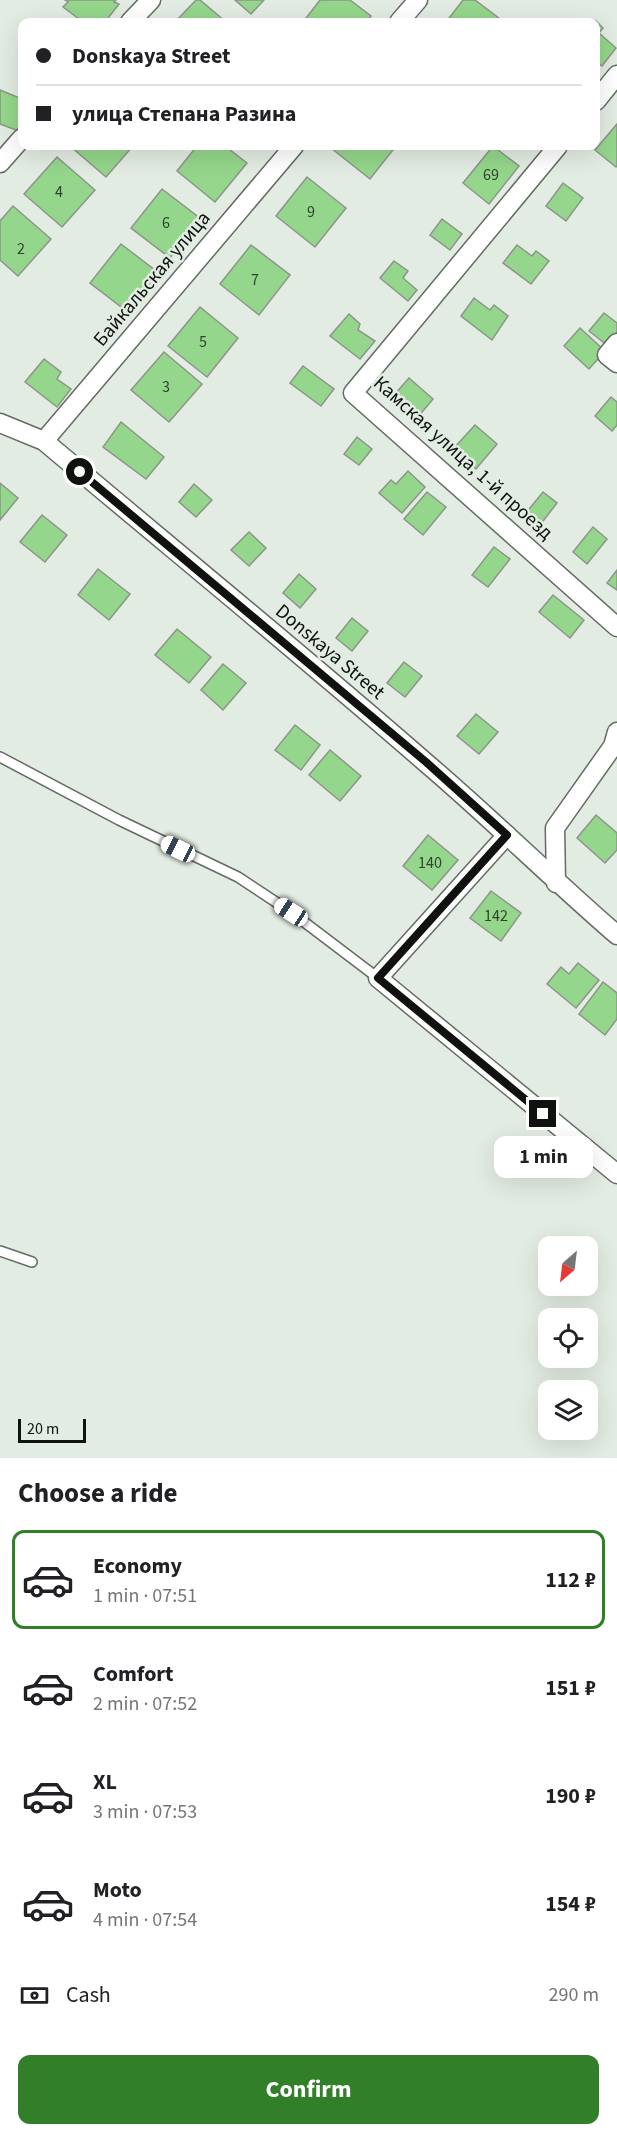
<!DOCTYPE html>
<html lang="en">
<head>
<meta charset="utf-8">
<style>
	:root { --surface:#fff; --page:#f6f6f6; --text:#202124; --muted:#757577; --line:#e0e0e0; --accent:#317f28 }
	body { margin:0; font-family:"Source Sans 3",sans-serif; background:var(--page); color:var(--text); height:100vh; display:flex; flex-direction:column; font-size:22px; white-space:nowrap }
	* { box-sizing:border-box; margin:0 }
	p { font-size:20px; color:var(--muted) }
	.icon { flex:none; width:33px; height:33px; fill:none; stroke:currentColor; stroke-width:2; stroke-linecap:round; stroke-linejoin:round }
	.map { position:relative; height:1458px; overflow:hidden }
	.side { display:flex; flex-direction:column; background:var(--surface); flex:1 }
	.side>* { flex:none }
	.top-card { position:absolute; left:18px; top:18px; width:582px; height:132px; border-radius:12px; box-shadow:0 6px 24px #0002; display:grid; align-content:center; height:132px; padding:0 18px; background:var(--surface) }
	.needle { width:39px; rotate:208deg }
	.fabs { position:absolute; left:538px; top:1236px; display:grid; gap:12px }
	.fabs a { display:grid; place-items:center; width:60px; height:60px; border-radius:12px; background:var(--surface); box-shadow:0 6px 24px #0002; font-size:30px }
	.scale { position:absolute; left:18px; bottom:15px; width:68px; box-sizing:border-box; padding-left:6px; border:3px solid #0f120f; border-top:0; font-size:16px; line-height:21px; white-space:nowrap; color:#0f120f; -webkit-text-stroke:4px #e3ece2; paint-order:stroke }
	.end { position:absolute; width:27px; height:27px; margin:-14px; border:8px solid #0f120f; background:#fff; box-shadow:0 0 0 3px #fff }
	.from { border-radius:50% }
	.bubble { position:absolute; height:42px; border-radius:12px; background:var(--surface); box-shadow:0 6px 24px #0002; font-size:20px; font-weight:700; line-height:42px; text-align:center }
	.car { position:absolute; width:18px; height:36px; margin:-18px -9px; border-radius:8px; box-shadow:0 0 4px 2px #0007; background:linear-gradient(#fff 24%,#345 0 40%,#fff 0 76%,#345 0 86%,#fff 0) }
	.top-card b { display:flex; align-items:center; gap:21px; height:57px; font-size:22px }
	.top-card b+b { border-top:2px solid var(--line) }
	.top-card i { width:15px; height:15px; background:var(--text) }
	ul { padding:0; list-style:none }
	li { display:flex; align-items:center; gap:18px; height:99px; margin:0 12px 9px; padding:0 6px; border:3px solid transparent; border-radius:12px }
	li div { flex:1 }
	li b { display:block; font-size:22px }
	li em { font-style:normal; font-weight:700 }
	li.current { border-color:var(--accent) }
	li>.icon { width:54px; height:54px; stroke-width:1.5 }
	h2 { padding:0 18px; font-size:27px; line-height:72px }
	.pay { display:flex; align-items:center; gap:15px; height:66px; padding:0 18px; font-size:22px }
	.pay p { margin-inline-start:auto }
	.primary-button { display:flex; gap:12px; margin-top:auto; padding:12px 18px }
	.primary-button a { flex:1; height:69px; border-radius:12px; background:var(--accent); color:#fff; font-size:24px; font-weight:700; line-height:69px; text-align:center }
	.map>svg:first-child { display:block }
	.building { fill:#94d68b; stroke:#8d958b; stroke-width:1.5 }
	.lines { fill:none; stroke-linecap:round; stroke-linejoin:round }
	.service-casing { stroke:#636b62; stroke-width:12 }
	.minor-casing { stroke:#636b62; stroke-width:21 }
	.service { stroke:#fff; stroke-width:9 }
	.minor { stroke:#fff; stroke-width:18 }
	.route { stroke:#0f120f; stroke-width:8 }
	.labels { text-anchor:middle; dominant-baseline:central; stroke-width:5; stroke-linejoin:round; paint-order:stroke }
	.number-label { font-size:16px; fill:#30432e }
	.street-label { font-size:20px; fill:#0f120f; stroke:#e3ece2 }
</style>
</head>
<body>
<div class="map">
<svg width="617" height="1458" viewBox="0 0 617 1458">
	<rect width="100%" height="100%" fill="#e3ece2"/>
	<g class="building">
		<path d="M65,0h51l-2,2 5,2 -14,18h-22l-20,-15 5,-5z"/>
		<path d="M196,0h4l26,22h-51z"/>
		<path d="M235,0h29l-13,14z"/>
		<path d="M320,0h30l21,16 -6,6h-62z"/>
		<path d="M463,0h12l29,22h-58z"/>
		<path d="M596,21l7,7 -4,5 17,15 -14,18 -6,-4z"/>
		<path d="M0,90l22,9 -1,33 -21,-8z"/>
		<path d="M617,124v42l-1,1 -21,-17z"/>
		<path d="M70,146h63l-27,31z"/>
		<path d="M197,146h28l22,17 -32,39 -38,-31z"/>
		<path d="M333,146h63l-26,33 -39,-31z"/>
		<path d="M493,146l26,20 -30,38 -26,-21z"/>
		<path d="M57,157l38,33 -33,37 -38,-33z"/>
		<path d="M307,177l39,31 -31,39 -39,-31z"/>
		<path d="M563,183l20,15 -17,23 -20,-15z"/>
		<path d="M162,189l39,30 -31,39 -39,-30z"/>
		<path d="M13,206l38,33 -33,37 -18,-16v-39z"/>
		<path d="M442,219l20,15 -12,16 -20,-15z"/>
		<path d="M121,244l39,30 -31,39 -39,-30z"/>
		<path d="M251,245l39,30 -31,40 -39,-31z"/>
		<path d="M517,245l15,11 4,-5 13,10 -18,23 -28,-21z"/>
		<path d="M394,261l14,10 -5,7 14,12 -9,11 -28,-23z"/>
		<path d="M474,298l16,12 4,-5 14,11 -16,24 -31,-24z"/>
		<path d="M200,307l38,31 -31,39 -39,-31z"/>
		<path d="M604,313l13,10v12l-9,11 -19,-15z"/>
		<path d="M349,314l11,10 -2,6 17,11 -15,18 -30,-23z"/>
		<path d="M580,328l25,23 -16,18 -25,-23z"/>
		<path d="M164,352l38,32 -33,38 -38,-32z"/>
		<path d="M44,359l17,13 -4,7 14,10 -14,18 -32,-25z"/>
		<path d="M303,366l31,23 -13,17 -31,-23z"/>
		<path d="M409,378l24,21 -15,18 -24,-22z"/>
		<path d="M611,397l6,5v23l-5,6 -17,-15z"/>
		<path d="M121,422l43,35 -18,22 -43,-32z"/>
		<path d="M475,425l22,19 -21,25 -23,-20z"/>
		<path d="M357,437l15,12 -13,16 -15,-11z"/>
		<path d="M408,471l17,16 -23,26 -23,-20 12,-13 5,4z"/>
		<path d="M0,483l18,15 -18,22z"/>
		<path d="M194,484l18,16 -16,17 -17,-15z"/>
		<path d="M427,492l19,15 -23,28 -19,-16z"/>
		<path d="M543,492l14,11 -17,22 -15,-11z"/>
		<path d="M42,515l25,20 -22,27 -25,-20z"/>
		<path d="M593,527l14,12 -20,25 -14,-12z"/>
		<path d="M249,532l17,16 -17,18 -18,-16z"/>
		<path d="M494,547l16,12 -22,28 -16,-12z"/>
		<path d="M98,569l32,25 -21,26 -31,-25z"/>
		<path d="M617,570v20l-10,-7z"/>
		<path d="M299,574l17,15 -16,19 -17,-15z"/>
		<path d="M553,595l31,25 -14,18 -31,-26z"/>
		<path d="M352,618l16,13 -16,20 -16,-13z"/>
		<path d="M177,629l34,28 -22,26 -34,-28z"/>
		<path d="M404,662l18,14 -17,21 -18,-14z"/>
		<path d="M223,664l23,19 -23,27 -22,-20z"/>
		<path d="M476,714l22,18 -19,22 -22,-18z"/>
		<path d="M295,725l25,20 -19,25 -26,-20z"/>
		<path d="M330,750l31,26 -21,25 -31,-26z"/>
		<path d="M596,815l21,18v17l-12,13 -28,-25z"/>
		<path d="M428,835l30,25 -26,30 -29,-24z"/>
		<path d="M491,891l30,22 -20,28 -31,-23z"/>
		<path d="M578,963l21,17 -23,28 -29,-24 14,-17 8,7z"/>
		<path d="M603,982l14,11v26l-12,16 -26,-21z"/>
	</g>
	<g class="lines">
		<g class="service-casing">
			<g id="service">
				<path d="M0,757l119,63 119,57 53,35 87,66"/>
				<path d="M0,1251l32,11"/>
			</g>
		</g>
		<g class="minor-casing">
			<g id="minor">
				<path d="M130,22l21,-22"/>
				<path d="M399,22l19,-22"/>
				<path d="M596,101l21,-26"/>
				<path d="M558,146l-205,247 264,234"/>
				<path d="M0,163l22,-25"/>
				<path d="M617,343l-10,12 10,8"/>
				<path d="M0,423l44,18c127,107 256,212 381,321 66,56 127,117 192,173"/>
				<path d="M44,441l250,-295"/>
				<path d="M507,835l-129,143 239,196"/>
				<path d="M556,883l-1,-55 58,-82 4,-14"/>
			</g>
		</g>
		<use href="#service" class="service"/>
		<use href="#minor" class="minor"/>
	</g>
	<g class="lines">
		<path class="route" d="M80,472l346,290 81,73 -129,143 165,136"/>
	</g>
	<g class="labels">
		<g class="number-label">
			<text x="491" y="175">69</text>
			<text x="59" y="192">4</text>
			<text x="311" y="212">9</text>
			<text x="166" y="223">6</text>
			<text x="21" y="249">2</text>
			<text x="255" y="280">7</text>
			<text x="203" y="342">5</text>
			<text x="166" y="387">3</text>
			<text x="430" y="863">140</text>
			<text x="496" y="916">142</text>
		</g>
		<g class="street-label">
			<text transform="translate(152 279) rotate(-50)">Байкальская улица</text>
			<text transform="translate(463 458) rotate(42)">Камская улица, 1-й проезд</text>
			<text transform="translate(330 652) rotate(40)">Donskaya Street</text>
		</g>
	</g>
</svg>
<div class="fabs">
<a><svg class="needle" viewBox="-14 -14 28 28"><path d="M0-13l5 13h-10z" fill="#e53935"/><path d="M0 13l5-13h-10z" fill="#757577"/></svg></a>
<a><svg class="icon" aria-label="locate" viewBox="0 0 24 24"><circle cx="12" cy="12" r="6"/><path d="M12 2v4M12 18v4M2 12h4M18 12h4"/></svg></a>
<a><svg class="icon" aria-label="layers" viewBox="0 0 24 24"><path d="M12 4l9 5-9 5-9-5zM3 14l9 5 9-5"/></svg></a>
</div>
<div class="scale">20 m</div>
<i class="end from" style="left:80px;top:472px"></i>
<i class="end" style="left:543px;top:1114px"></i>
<div class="bubble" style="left:494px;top:1136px;width:99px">1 min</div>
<i class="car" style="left:178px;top:849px;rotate:296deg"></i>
<i class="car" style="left:291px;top:912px;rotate:303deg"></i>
<div class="top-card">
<b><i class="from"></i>Donskaya Street</b>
<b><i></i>улица Степана Разина</b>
</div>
</div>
<section class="side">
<h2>Choose a ride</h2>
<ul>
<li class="current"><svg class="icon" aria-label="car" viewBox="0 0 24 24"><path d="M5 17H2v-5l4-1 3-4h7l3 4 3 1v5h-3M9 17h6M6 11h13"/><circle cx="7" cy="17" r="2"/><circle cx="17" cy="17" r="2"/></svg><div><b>Economy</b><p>1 min · 07:51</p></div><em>112 ₽</em></li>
<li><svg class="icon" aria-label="car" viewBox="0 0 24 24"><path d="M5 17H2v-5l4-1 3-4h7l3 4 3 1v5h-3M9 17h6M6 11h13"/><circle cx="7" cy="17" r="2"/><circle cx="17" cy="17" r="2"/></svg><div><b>Comfort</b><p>2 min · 07:52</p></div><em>151 ₽</em></li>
<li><svg class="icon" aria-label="car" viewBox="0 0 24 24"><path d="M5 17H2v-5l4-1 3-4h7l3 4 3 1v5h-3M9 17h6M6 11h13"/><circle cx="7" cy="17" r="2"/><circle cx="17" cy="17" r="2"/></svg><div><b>XL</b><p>3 min · 07:53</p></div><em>190 ₽</em></li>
<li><svg class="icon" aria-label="car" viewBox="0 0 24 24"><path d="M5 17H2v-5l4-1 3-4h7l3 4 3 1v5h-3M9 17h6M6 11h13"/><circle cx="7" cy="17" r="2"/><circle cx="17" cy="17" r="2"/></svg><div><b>Moto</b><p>4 min · 07:54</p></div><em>154 ₽</em></li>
</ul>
<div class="pay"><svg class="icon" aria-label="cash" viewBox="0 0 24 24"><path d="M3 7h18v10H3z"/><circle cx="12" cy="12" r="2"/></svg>Cash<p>290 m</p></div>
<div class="primary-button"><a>Confirm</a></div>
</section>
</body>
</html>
